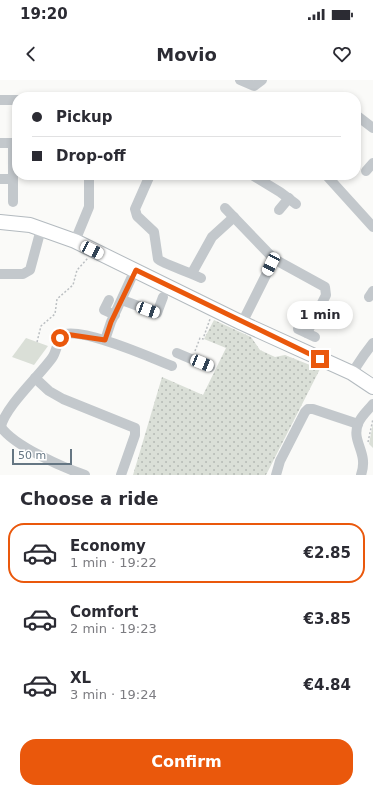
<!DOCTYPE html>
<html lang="en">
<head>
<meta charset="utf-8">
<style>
	:root { --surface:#fff; --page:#f2f2f3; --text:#2b2b33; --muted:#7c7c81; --line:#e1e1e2; --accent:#ea580c }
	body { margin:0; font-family:"DejaVu Sans",sans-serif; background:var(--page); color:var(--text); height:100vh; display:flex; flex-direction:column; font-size:15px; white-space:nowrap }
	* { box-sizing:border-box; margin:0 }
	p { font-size:13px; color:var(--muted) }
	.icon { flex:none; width:22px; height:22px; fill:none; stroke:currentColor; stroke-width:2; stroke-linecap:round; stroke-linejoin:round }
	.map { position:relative; height:395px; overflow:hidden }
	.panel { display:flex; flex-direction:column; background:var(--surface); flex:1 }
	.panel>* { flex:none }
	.banner { position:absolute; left:12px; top:12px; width:349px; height:88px; border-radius:16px; box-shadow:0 2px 6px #0003; display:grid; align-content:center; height:88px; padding:0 20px; background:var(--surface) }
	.scale { position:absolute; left:12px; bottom:10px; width:60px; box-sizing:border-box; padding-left:4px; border:2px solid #657683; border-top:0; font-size:11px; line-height:14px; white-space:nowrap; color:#657683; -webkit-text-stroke:3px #fff; paint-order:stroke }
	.end { position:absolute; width:18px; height:18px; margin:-9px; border:5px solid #ea580c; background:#fff; box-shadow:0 0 0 2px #fff }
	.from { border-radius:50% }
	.bubble { position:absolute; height:28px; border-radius:14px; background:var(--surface); box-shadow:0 2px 6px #0003; font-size:13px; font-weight:600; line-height:28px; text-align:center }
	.car { position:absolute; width:12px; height:24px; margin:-12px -6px; border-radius:5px; box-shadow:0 0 3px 1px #0007; background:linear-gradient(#fff 24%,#345 0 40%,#fff 0 76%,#345 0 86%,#fff 0) }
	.banner b { display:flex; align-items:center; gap:14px; height:38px; font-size:15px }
	.banner b+b { border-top:1px solid var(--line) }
	.banner i { width:10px; height:10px; background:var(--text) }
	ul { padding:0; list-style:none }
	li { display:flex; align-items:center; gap:12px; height:60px; margin:0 8px 6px; padding:0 12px; border:2px solid transparent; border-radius:16px }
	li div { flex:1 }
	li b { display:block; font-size:15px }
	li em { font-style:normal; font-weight:600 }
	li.active { border-color:var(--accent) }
	li>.icon { width:36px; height:36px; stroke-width:1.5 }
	h2 { padding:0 20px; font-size:18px; line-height:48px }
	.primary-button { display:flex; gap:8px; margin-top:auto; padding:8px 20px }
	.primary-button a { flex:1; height:46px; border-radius:16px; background:var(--accent); color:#fff; font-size:16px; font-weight:600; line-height:46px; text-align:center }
	.status { display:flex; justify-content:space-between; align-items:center; height:28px; padding:0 20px; background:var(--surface); direction:ltr }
	.status svg { height:11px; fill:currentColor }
	header { display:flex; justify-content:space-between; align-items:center; height:52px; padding:0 20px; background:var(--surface); font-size:18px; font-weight:600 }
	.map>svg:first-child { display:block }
	.grass { fill:url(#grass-dots) }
	.park { fill:#dadfd7 }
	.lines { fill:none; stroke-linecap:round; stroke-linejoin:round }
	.secondary-casing { stroke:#b3babf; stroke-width:16 }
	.path { stroke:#bbbfc2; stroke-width:1.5; stroke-dasharray:2 2; stroke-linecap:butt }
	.street { stroke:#c3c8cc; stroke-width:10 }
	.secondary { stroke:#fff; stroke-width:14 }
	.route { stroke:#ea580c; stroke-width:5 }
</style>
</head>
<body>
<div class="status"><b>19:20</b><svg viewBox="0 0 49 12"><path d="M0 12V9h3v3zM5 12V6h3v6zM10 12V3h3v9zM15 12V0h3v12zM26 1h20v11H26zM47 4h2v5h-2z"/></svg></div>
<header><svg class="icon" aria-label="back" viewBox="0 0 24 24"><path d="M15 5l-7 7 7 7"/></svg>Movio<svg class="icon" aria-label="heart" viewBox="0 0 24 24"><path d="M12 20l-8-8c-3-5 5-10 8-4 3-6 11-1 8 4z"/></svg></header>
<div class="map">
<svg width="373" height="395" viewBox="0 0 373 395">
	<defs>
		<pattern id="grass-dots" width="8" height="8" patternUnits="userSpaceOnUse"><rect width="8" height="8" fill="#dadfd7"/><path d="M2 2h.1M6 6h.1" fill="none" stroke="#b4b9b4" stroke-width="1.8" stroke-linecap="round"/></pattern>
	</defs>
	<rect width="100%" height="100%" fill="#fafaf8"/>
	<path class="grass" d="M214,240l37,17 9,13 15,7 10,-2 35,14 -54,106h-133l29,-98 41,18 23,-47 -22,-9z"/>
	<g class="park">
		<path d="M26,258l22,8 -14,19 -22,-8z"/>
		<path d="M373,343v25l-4,-4z"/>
	</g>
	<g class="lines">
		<g class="secondary-casing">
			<path id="secondary" d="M0,142l30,3 45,16 167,82 110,50 21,14"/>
		</g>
		<g class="path">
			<path d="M37,262l4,-16 14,-12 2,-15 16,-14 4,-15 11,-12"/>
			<path d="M195,271l5,-13 3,1 7,-20"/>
			<path d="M368,362l5,-23"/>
		</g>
		<g class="street">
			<path d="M240,0l14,6 8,-6"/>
			<path d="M0,20h17"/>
			<path d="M356,35l17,13"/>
			<path d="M0,63h17"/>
			<path d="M366,91l7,-8"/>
			<path d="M150,95l-15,34 2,7 17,16 4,27c5,5 34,14 43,19"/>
			<path d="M252,95l28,17 16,12"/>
			<path d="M326,95l47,52"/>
			<path d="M0,99h12"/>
			<path d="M13,122v-59"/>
			<path d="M225,128l49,51 51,28 1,8 -19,38"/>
			<path d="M279,130l10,-12"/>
			<path d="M75,161l14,-34v-32"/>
			<path d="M192,193l20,-36 22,-20"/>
			<path d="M0,194h23l7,-4 11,-41"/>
			<path d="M369,217l4,-6"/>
			<path d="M109,220l-5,10 11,5"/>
			<path d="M122,220l35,13 6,-16"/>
			<path d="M242,243l32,-64"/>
			<path d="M298,249l17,8"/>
			<path d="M105,260l6,-18 24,-52"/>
			<path d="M177,273l33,14"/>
			<path d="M352,293l12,-18 9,-12"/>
			<path d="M35,298l14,13 14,8 72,29v7l-14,40"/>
			<path d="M85,395c-21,-7 -71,-29 -84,-48 3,-19 39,-52 51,-69 5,-7 5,-17 10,-23 18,-9 90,23 110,31"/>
			<path d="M276,395l4,-14 25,-49 3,-3h5l45,15"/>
			<path d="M361,395c8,-23 -10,-33 -3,-51 2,-7 10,-14 15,-20"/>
		</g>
		<use href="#secondary" class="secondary"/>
	</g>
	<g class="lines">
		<path class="route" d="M60,258l5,-4 40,6 6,-18 25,-52 184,89"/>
	</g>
</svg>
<div class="scale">50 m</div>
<i class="end from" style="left:60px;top:258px"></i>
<i class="end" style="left:320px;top:279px"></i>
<div class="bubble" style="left:287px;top:221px;width:66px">1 min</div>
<i class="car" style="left:92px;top:170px;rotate:116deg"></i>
<i class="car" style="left:271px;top:184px;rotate:207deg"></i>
<i class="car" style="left:148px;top:230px;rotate:110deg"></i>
<i class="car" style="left:202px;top:283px;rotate:112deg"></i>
<div class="banner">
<b><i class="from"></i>Pickup</b>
<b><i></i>Drop-off</b>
</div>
</div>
<section class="panel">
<h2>Choose a ride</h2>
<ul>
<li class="active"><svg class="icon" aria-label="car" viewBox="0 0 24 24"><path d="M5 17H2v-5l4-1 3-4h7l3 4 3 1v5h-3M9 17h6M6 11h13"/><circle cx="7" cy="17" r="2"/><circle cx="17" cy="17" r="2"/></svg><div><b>Economy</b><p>1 min · 19:22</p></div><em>€2.85</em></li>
<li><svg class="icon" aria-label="car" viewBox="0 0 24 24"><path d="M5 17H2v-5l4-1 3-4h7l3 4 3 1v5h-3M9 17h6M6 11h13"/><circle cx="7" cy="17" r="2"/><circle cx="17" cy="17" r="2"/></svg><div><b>Comfort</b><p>2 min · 19:23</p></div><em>€3.85</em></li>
<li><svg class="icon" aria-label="car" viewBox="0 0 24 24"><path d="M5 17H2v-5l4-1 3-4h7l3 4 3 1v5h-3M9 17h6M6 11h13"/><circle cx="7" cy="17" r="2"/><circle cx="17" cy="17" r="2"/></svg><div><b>XL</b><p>3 min · 19:24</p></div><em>€4.84</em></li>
</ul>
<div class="primary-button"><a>Confirm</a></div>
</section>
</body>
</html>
